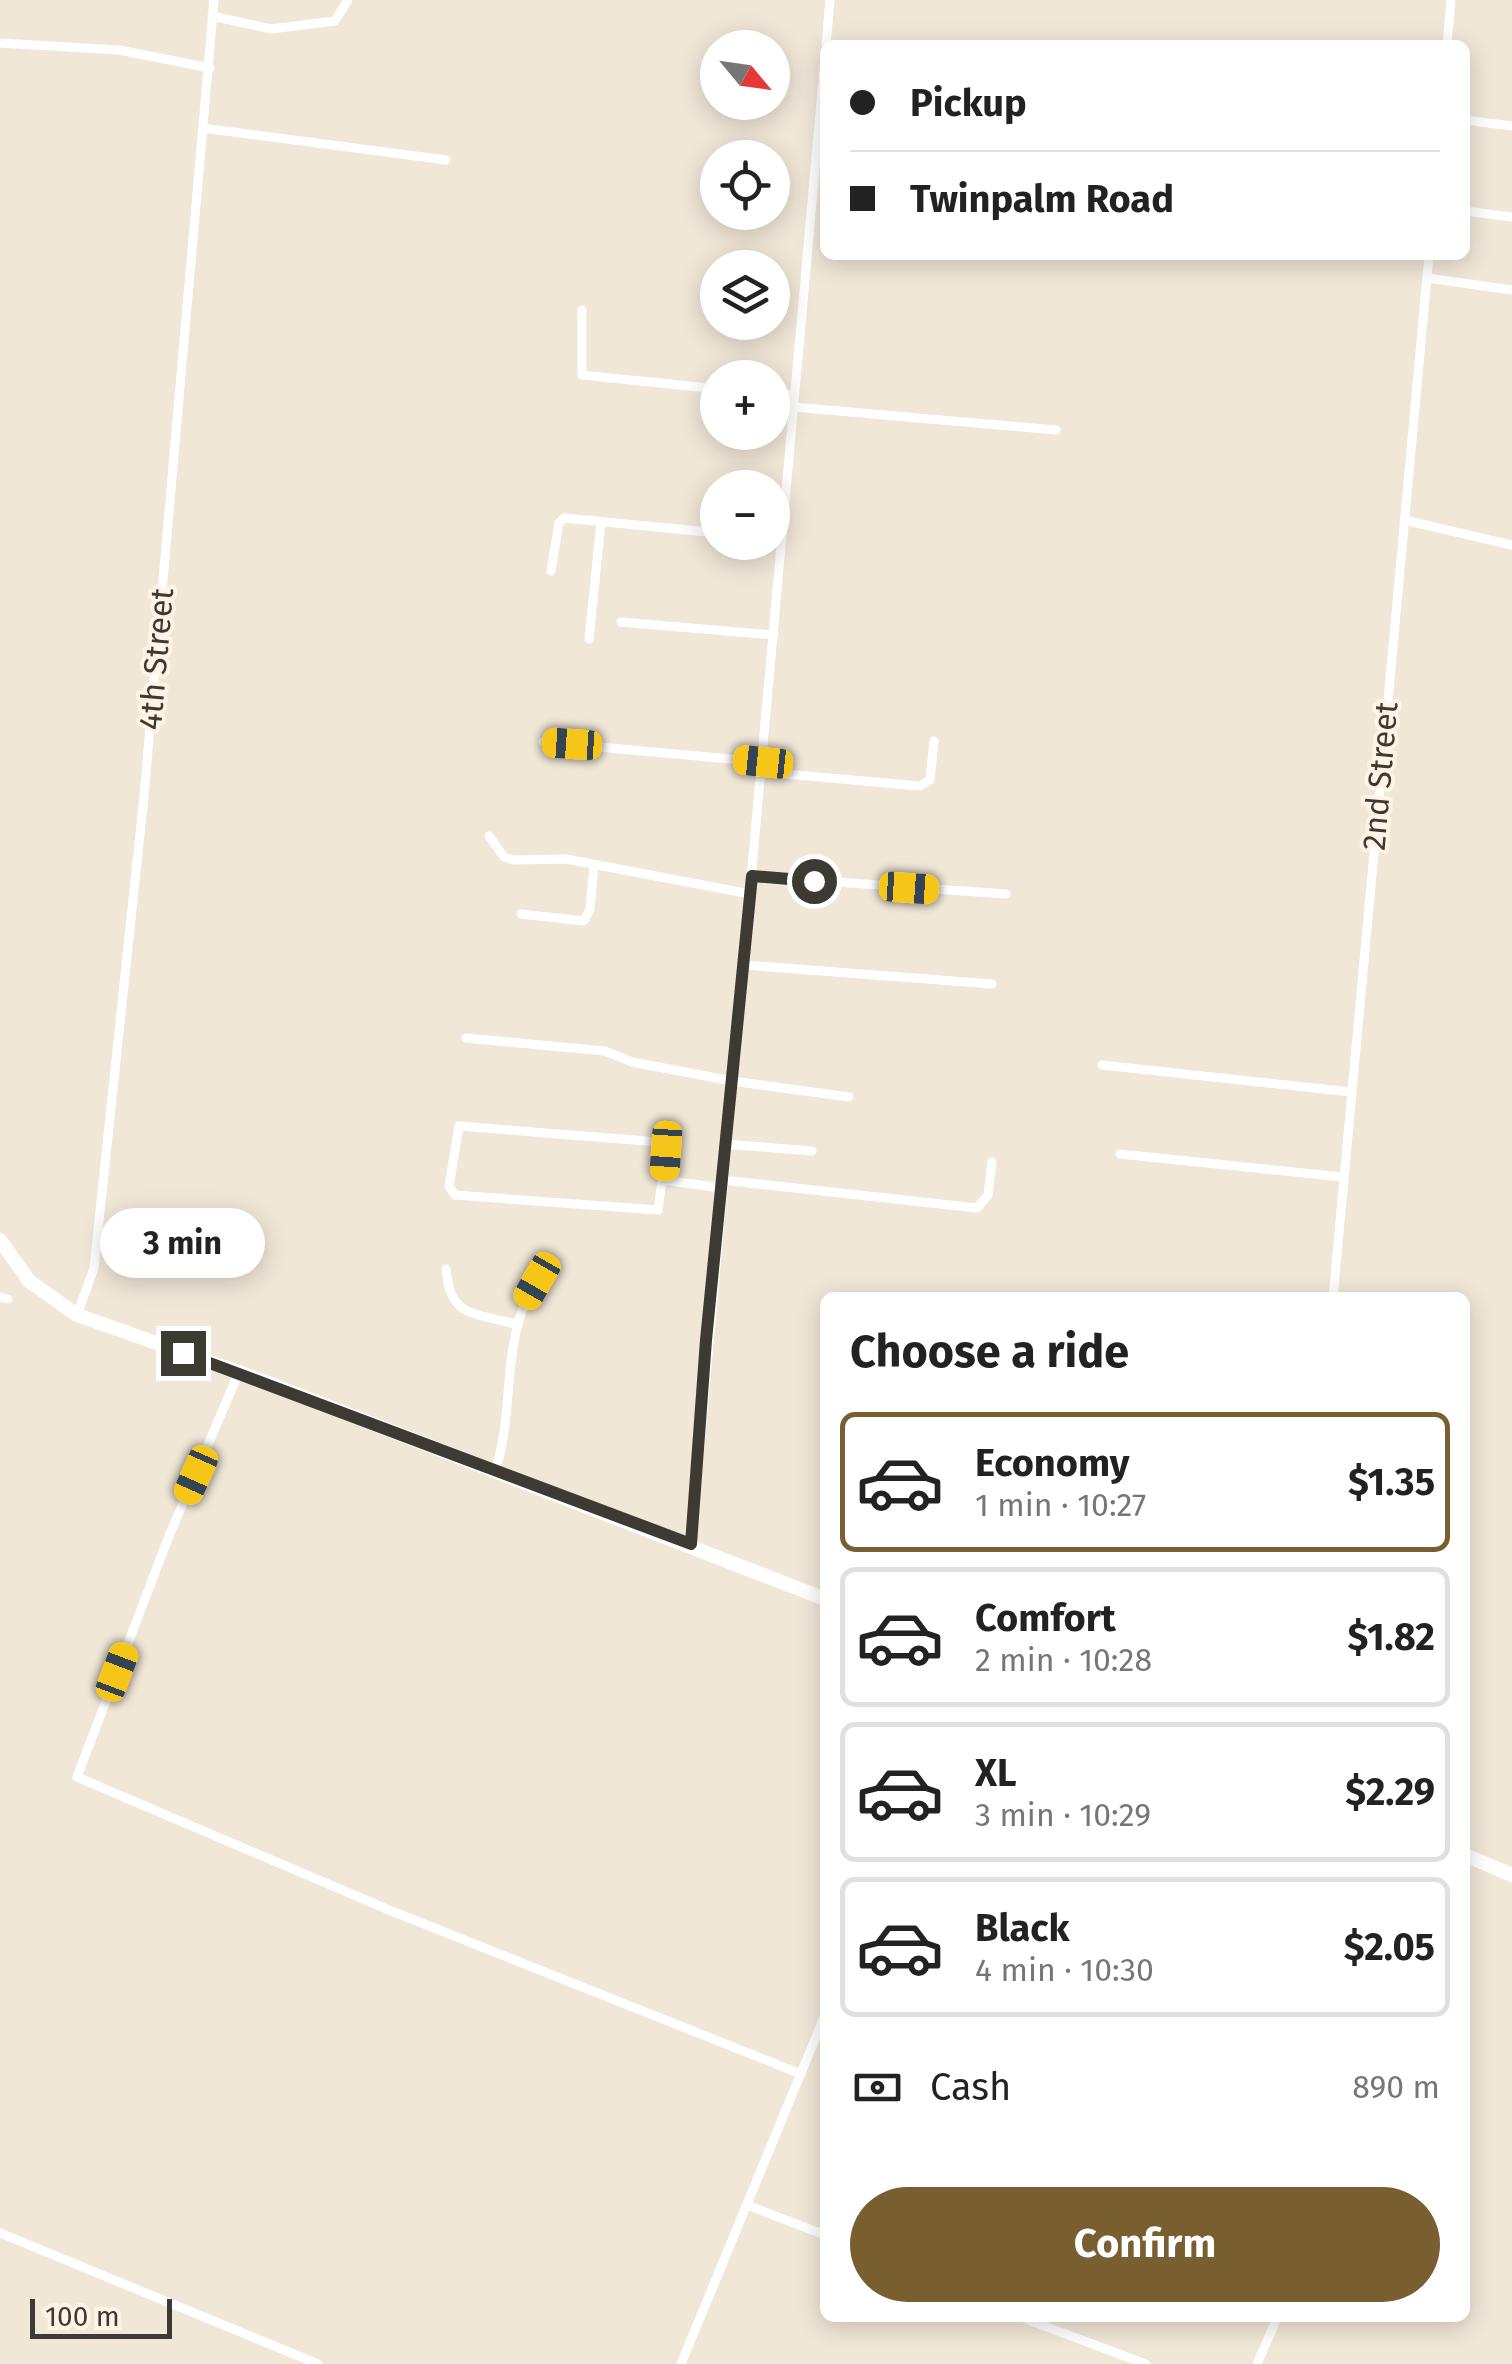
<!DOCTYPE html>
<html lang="en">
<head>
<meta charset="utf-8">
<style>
	:root { --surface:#fff; --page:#f6f6f6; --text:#222; --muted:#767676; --line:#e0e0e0; --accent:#795e30 }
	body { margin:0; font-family:"Fira Sans",sans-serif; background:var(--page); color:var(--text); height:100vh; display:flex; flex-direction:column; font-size:38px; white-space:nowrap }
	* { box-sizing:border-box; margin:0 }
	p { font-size:32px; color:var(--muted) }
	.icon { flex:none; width:55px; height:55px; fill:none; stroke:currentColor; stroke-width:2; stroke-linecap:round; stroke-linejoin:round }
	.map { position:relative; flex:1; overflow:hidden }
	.details { position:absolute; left:820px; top:1292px; width:650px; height:1030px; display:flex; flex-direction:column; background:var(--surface); border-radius:15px; box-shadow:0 5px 25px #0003 }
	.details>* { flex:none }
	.banner { position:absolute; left:820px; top:40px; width:650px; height:220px; border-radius:15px; box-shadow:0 5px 25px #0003; display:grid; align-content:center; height:220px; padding:0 30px; background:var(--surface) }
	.needle { width:65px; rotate:119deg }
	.fabs { position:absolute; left:700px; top:30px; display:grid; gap:20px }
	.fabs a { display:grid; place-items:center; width:90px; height:90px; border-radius:50%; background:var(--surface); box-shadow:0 5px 25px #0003; font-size:50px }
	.scale { position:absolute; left:30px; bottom:25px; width:142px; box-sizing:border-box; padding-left:10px; border:5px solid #3d3933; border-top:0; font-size:28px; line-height:35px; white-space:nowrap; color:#3d3933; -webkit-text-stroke:8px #fff4e4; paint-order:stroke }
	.end { position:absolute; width:45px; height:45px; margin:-22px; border:12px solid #3d3933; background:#fff; box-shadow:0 0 0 5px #fff }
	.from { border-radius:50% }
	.bubble { position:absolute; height:70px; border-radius:35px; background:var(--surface); box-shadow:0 5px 25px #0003; font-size:32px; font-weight:700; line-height:70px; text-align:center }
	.car { position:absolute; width:30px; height:60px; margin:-30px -15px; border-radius:12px; box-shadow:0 0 8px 2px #0007; background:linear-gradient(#f5c518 24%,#345 0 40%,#f5c518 0 76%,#345 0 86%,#f5c518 0) }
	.banner b { display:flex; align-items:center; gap:35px; height:95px; font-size:38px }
	.banner b+b { border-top:2px solid var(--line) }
	.banner i { width:25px; height:25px; background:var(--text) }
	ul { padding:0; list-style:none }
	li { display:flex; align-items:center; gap:30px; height:140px; margin:0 20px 15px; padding:0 10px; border:5px solid var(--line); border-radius:15px }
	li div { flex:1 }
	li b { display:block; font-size:38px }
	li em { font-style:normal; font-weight:700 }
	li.active { border-color:var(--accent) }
	li>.icon { width:90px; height:90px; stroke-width:1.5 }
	h2 { padding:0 30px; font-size:45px; line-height:120px }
	.pay { display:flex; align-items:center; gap:25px; height:110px; padding:0 30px; font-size:38px }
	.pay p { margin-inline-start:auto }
	.primary-button { display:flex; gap:20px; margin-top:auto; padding:20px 30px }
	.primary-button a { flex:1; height:115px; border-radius:60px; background:var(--accent); color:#fff; font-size:40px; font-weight:700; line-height:115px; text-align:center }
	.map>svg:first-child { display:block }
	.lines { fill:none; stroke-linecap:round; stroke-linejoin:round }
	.street { stroke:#fff; stroke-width:9 }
	.secondary { stroke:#fff; stroke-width:14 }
	.route { stroke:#3d3933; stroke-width:12 }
	.labels { text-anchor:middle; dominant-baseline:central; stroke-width:8; stroke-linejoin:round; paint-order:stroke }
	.street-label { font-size:32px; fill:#3d3933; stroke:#fff4e4 }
</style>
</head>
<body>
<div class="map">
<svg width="1512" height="2364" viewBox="0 0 1512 2364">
	<rect width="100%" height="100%" fill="#f1e7d7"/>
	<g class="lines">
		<g class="street">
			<path d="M212,16l59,13 64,-8 13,-21"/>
			<path d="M0,43l119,7 91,18"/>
			<path d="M826,45l4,-45"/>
			<path d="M1447,45l4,-45"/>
			<path d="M1465,120l47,6"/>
			<path d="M203,128l243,32"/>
			<path d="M1465,211l47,6"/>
			<path d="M1427,278l85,12"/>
			<path d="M582,310v65l136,14"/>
			<path d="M772,393l21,2"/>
			<path d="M793,407l263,23"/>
			<path d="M1404,520l108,25"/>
			<path d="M551,571l8,-48 5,-5 154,15"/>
			<path d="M621,622l153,13"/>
			<path d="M589,639l12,-117"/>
			<path d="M543,742l220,20"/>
			<path d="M762,772l158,14 10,-6 4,-39"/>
			<path d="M489,836l15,21 9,3 53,-1 184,35"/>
			<path d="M752,876l254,18"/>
			<path d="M521,914l63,7 6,-12 4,-44"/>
			<path d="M744,965l248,19"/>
			<path d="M466,1038l139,13 27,11 100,19 117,16"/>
			<path d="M1102,1065l249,27"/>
			<path d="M459,1126l200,16 7,9 -8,59 -203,-15 -6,-9z"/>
			<path d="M725,1144l87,7"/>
			<path d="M1120,1154l222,23"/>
			<path d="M664,1180l57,8"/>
			<path d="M722,1180l255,28 11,-13 4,-33"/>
			<path d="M446,1269c4,50 29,43 72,56"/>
			<path d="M0,1297l8,2"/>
			<path d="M1333,1298l96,-1043"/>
			<path d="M77,1315l17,-47 50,-472 70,-796"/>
			<path d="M239,1372l-70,164 -92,241 312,133 412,164"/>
			<path d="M495,1471c16,-47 10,-99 23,-147 6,-23 18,-42 30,-63"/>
			<path d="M691,1544l134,-1486"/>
			<path d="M747,2205l78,30"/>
			<path d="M0,2233l318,131"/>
			<path d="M1023,2318l123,46"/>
			<path d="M681,2364l144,-349"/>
			<path d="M1257,2364l20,-46"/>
		</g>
		<g class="secondary">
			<path d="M0,1240l29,41 48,34 162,57 586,227"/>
			<path d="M1465,1855l47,20"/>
		</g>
	</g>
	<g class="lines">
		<path class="route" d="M183,1353l508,191 15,-204 46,-464 62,5"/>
	</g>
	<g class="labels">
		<g class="street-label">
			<text transform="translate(156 659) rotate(-85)">4th Street</text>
			<text transform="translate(1380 776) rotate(-85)">2nd Street</text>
		</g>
	</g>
</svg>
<div class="fabs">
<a><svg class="needle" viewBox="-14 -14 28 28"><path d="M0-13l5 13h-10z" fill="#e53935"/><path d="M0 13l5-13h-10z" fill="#767676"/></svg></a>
<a><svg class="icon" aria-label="locate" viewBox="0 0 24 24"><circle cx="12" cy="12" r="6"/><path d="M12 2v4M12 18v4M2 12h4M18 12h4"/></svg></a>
<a><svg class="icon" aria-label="layers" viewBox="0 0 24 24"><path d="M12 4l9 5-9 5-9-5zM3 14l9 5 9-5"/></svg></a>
<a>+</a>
<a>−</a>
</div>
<div class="scale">100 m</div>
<i class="end from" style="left:814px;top:881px"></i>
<i class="end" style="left:183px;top:1353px"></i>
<div class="bubble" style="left:100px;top:1208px;width:165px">3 min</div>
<i class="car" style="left:572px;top:744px;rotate:274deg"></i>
<i class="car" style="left:763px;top:762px;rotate:276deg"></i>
<i class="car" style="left:909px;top:888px;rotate:94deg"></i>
<i class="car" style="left:666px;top:1151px;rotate:184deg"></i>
<i class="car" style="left:537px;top:1281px;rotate:210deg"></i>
<i class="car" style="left:196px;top:1475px;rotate:204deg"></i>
<i class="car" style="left:117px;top:1672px;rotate:21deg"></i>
<div class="banner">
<b><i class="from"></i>Pickup</b>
<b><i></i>Twinpalm Road</b>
</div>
<section class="details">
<h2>Choose a ride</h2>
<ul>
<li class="active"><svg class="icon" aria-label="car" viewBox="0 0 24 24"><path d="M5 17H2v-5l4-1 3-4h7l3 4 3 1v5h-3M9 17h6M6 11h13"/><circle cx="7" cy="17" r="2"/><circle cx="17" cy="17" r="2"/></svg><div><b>Economy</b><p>1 min · 10:27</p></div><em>$1.35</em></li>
<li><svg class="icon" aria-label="car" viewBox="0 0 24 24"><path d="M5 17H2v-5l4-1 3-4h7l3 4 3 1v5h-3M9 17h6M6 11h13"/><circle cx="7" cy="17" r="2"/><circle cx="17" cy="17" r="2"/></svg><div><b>Comfort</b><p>2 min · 10:28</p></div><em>$1.82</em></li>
<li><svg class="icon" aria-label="car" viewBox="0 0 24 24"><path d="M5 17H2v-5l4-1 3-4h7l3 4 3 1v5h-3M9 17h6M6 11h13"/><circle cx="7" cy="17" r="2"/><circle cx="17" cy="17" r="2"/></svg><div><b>XL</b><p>3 min · 10:29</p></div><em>$2.29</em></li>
<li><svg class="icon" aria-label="car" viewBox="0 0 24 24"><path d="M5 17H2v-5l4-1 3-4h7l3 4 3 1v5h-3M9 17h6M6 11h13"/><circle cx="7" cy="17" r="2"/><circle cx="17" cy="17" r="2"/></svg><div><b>Black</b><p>4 min · 10:30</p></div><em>$2.05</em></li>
</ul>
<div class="pay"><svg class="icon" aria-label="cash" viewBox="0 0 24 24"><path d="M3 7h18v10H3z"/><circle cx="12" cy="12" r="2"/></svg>Cash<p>890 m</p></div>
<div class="primary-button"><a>Confirm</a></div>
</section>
</div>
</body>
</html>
